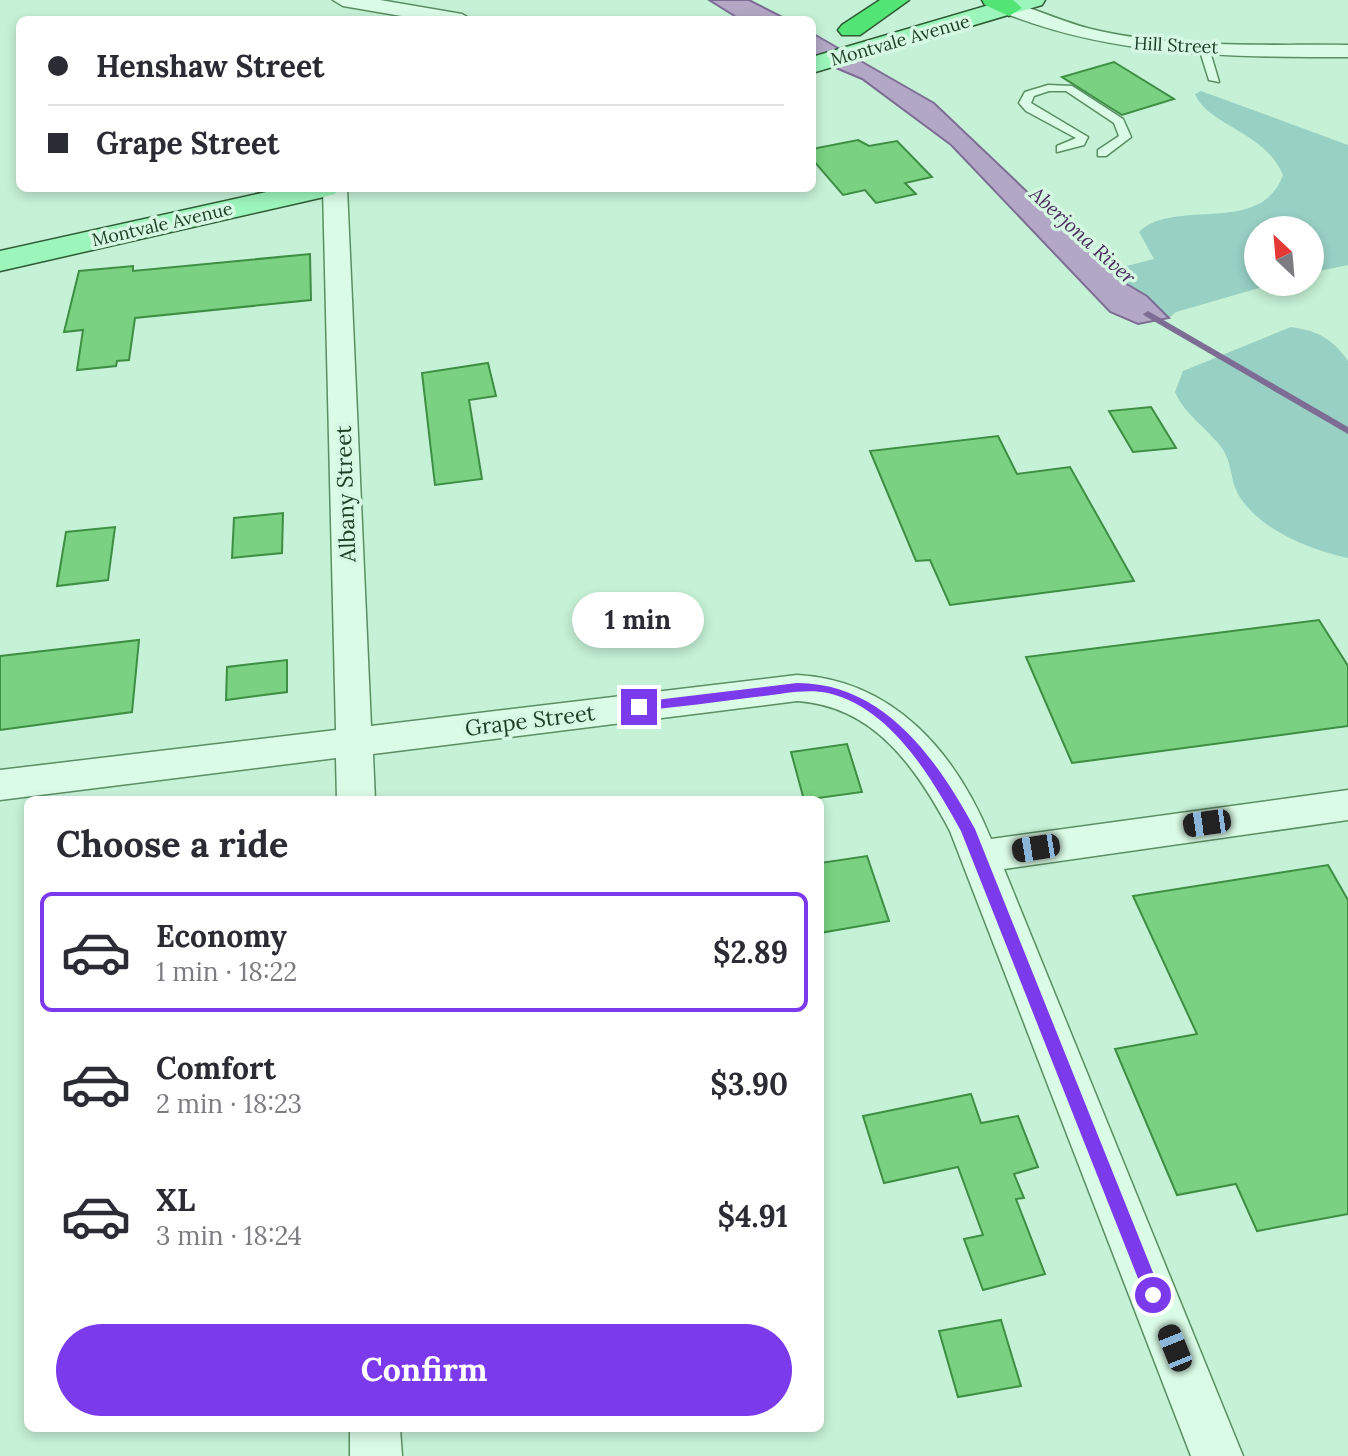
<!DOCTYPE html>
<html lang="en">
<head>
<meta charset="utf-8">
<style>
	:root { --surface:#fff; --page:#f2f2f3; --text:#2b2b33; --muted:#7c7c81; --line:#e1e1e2; --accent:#7c3aed }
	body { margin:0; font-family:Lora,serif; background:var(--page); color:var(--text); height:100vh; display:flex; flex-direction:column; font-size:30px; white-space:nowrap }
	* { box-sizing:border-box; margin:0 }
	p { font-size:26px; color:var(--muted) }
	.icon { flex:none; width:44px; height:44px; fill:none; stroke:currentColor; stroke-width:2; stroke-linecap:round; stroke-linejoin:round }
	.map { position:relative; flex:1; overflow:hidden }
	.panel { position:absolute; left:24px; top:796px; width:800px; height:636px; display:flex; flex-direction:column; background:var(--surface); border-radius:12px; box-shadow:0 4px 12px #0003 }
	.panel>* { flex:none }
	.hud { position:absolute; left:16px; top:16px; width:800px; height:176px; border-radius:12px; box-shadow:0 4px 12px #0003; display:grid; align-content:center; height:176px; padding:0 32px; background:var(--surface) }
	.needle { width:52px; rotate:334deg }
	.buttons { position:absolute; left:1244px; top:216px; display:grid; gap:16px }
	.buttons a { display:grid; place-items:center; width:80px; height:80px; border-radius:50%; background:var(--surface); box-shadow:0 4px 12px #0003; font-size:40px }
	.end { position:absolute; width:36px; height:36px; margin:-18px; border:10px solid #7c3aed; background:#fff; box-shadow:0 0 0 4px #fff }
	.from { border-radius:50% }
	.bubble { position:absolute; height:56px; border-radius:28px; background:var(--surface); box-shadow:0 4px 12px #0003; font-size:26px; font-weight:700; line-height:56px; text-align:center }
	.car { position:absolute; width:24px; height:48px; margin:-24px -12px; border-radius:10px; box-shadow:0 0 6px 2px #0007; background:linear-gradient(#222 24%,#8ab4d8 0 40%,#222 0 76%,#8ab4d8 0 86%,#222 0) }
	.hud b { display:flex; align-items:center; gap:28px; height:76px; font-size:30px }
	.hud b+b { border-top:2px solid var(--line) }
	.hud i { width:20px; height:20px; background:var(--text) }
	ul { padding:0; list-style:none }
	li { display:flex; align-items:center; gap:24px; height:120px; margin:0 16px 12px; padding:0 16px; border:4px solid transparent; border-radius:12px }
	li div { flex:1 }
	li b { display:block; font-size:30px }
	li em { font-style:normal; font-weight:700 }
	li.current { border-color:var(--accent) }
	li>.icon { width:72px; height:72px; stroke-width:1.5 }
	h2 { padding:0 32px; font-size:36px; line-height:96px }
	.cta { display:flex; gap:16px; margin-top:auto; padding:16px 32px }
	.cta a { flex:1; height:92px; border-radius:48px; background:var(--accent); color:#fff; font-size:32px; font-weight:700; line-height:92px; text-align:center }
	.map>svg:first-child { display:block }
	.green { fill:#98d0c4 }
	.water { fill:#b2a7c4; stroke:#7d6d94; stroke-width:2 }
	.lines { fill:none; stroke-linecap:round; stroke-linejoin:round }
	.stream { fill:#7d6d94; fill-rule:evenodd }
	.building { fill:#79d181; stroke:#3e8e43; stroke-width:2 }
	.lane-casing { stroke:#5a8e64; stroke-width:3 }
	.street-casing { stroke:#5a8e64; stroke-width:3 }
	.primary-casing { stroke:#2e5b34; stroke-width:3 }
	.highway-casing { stroke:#2e5b34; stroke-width:3 }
	.lane { fill:#dafbe6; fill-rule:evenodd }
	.street { fill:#dafbe6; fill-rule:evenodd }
	.primary { fill:#9cf6bc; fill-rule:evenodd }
	.highway { fill:#52e474; fill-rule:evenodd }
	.route { fill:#7c3aed }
	.labels { text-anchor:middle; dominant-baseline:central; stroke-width:7; stroke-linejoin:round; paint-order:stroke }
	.far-street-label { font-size:18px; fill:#1e3d23; stroke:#d6f8e3 }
	.far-water-label { font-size:20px; font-style:italic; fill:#4a2d5d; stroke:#d6f8e3 }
	.street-label { font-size:22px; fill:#1e3d23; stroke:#d6f8e3 }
</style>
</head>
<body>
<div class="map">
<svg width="1348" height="1456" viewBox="0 0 1348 1456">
	<rect width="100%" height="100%" fill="#c5f1d6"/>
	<g class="green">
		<path d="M1201,91l147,54v120l-38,8v-43h-52v52h22l-104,30 -7,6 -58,-48 43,-11 -15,-27c36,-35 122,5 144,-57 -17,-43 -76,-50 -88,-81z"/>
		<path d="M1291,327c27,4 41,11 57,34v197c-38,-8 -89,-28 -110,-64 -8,-15 -6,-32 -16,-46 -15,-20 -37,-33 -47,-56l8,-21z"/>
	</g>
	<g class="water">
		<path d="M709,0h40l39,20h-47z"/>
		<path d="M812,33l122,70 186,177 27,16 22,22 -31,6 -28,-12 -159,-167 -89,-66 -50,-21z"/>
	</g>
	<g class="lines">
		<path class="stream" d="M1148,311l200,116v7l-203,-118 -2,-2z"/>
	</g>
	<g class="building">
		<path d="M1114,62l60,37 -52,16 -60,-38z"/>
		<path d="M858,140l11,6 28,-5 35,36 -27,6 11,11 -40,9 -11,-13 -22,5 -31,-36v-10z"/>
		<path d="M310,254l1,46 -176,18 -6,42 -12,1 -1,5 -39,4 6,-40 -19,2 15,-61 54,-5v5z"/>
		<path d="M488,363l8,33 -27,4 13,79 -47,6 -13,-112z"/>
		<path d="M1151,407l25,41 -43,4 -24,-41z"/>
		<path d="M998,436l19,38 53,-7 64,114 -184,24 -20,-45 -14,1 -46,-110z"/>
		<path d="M283,513l-1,40 -50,5 2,-40z"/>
		<path d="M115,527l-7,53 -51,6 9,-54z"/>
		<path d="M1319,620l29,46v60l-276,37 -46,-106z"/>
		<path d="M139,640l-7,72 -132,18v-74z"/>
		<path d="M287,660v32l-61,8 1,-33z"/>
		<path d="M847,744l15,48 -58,8 -13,-48z"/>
		<path d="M867,856l22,65 -69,12v-70z"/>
		<path d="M1328,865l20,35v314l-91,17 -21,-47 -59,11 -62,-146 82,-15 -64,-138z"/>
		<path d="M971,1094l10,29 37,-7 20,51 -24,7 10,24 -8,1 29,75 -62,16 -19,-51 19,-4 -25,-68 -74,16 -21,-67z"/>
		<path d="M1001,1320l20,66 -63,11 -19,-66z"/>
	</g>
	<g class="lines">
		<g class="lane-casing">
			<g id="lane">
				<path d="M1204,45l5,3 10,34 -10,-2 -10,-32z"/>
				<path d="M1048,85l24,1 51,33 8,18 -25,19h-8v-6l21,-14 -5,-13 -48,-32h-17l-15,5 -3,7 57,34 -4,8 -27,7v-6l19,-8 -50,-27 -7,-8 6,-11z"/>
			</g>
		</g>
		<g class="street-casing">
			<g id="street">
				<path d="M333,0h47l82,14 10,6h-47l-82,-14z"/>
				<path d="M1009,2c28,7 54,20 82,27 83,20 172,15 257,16v12c-119,0 -234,0 -346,-45l-3,-4z"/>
				<path d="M323,188h24l24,538 426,-51c97,5 159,78 194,164l357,-49v30l-344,49 239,587h-52l-241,-625c-34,-64 -76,-125 -153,-130l-424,53 2,46h-38l-1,-42 -336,42v-30l336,-40z"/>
				<path d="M350,1428h50l2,28h-52z"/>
			</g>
		</g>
		<g class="primary-casing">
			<g id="primary">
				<path d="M1006,0h39l-3,5 -230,68v-16z"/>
				<path d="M284,188h55l-4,6 -11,3 -324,74v-20z"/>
			</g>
		</g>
		<g class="highway-casing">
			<g id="highway">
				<path d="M880,0h29l-49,35h-18l-4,-5 4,-5z"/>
				<path d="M982,0h31l9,8 -13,8 -24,-11z"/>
			</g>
		</g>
		<use href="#lane" class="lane"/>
		<use href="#street" class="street"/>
		<use href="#primary" class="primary"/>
		<use href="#highway" class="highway"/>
	</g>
	<path class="route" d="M797,683c87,0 140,76 178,146l187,466 -3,6h-12l-186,-470c-29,-52 -69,-123 -133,-138 -23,-5 -50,2 -73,4 -39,5 -77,10 -116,14l-6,-4 6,-5z"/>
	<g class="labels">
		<g class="far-street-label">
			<text transform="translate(900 40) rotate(-16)">Montvale Avenue</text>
			<text transform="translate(1176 45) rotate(3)">Hill Street</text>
			<text transform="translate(162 224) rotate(-13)">Montvale Avenue</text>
		</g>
		<g class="far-water-label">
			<text transform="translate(1083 235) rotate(42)">Aberjona River</text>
		</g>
		<g class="street-label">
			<text transform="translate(345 494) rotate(-92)">Albany Street</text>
			<text transform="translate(530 720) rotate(-7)">Grape Street</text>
		</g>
	</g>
</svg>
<div class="buttons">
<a><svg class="needle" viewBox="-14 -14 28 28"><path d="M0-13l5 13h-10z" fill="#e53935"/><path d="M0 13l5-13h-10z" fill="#7c7c81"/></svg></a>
</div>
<i class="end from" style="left:1153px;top:1295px"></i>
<i class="end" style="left:639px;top:707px"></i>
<div class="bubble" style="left:572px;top:592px;width:132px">1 min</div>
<i class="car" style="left:1207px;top:823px;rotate:262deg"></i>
<i class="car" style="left:1036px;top:848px;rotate:261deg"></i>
<i class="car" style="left:1175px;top:1348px;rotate:338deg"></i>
<div class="hud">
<b><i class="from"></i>Henshaw Street</b>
<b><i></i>Grape Street</b>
</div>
<section class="panel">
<h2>Choose a ride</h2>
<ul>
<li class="current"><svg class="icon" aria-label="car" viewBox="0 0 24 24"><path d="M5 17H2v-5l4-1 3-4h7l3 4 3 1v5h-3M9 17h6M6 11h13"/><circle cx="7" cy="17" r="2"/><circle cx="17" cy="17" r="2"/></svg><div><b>Economy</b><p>1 min · 18:22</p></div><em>$2.89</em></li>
<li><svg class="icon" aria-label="car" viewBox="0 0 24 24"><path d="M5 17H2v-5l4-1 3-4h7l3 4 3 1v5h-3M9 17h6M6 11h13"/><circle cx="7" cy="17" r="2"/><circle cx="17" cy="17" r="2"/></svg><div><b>Comfort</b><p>2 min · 18:23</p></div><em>$3.90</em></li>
<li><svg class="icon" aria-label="car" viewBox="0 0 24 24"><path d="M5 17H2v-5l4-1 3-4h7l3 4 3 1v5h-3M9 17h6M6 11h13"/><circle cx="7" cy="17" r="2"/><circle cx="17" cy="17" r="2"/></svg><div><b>XL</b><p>3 min · 18:24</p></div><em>$4.91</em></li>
</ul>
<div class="cta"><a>Confirm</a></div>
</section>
</div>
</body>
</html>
